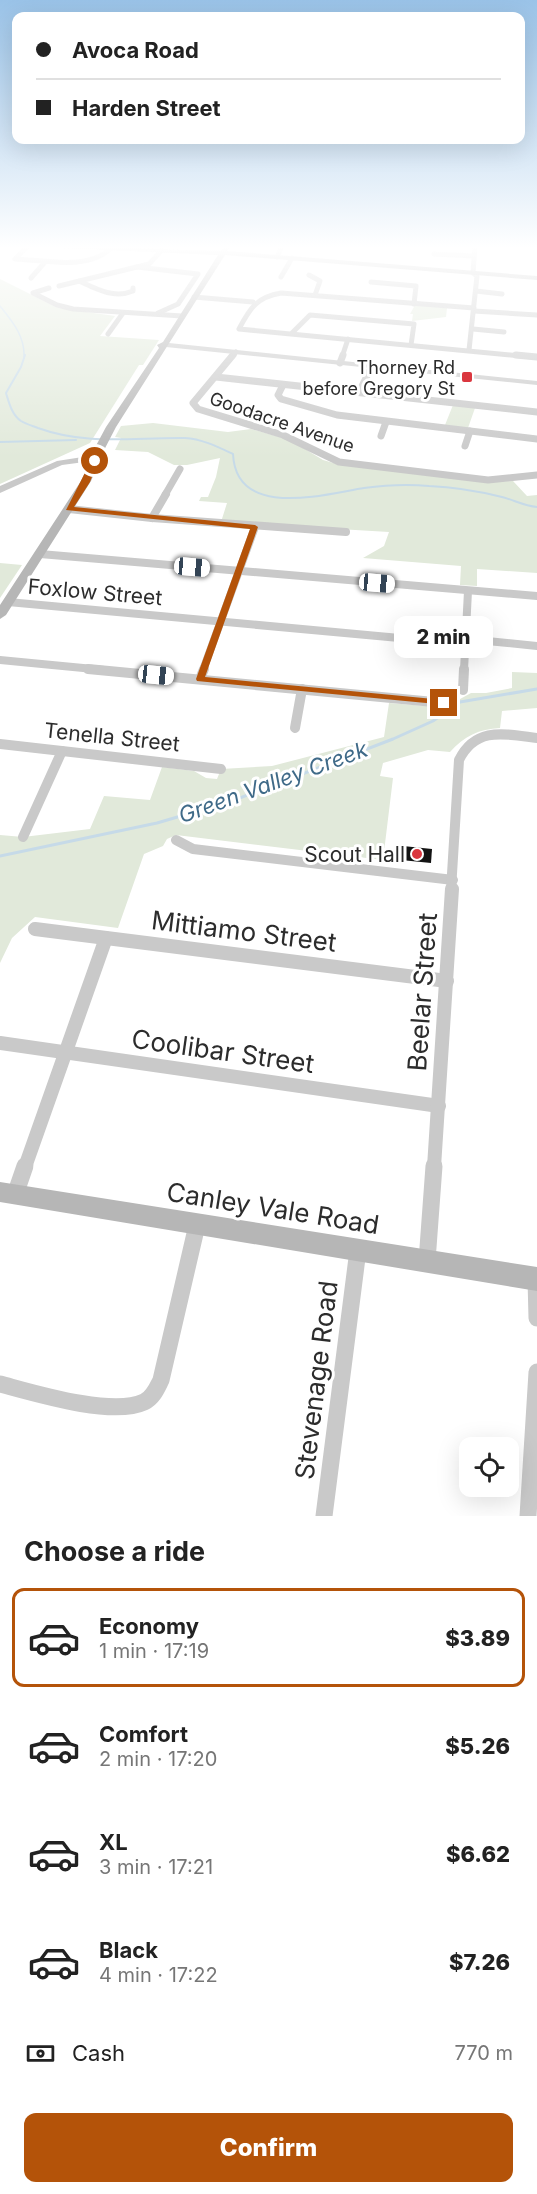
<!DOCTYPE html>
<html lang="en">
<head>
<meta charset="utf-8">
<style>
	:root { --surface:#fff; --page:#f2f2f2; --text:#222; --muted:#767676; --line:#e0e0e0; --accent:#b45309 }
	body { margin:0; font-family:Inter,sans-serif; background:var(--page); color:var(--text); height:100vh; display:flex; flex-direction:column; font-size:22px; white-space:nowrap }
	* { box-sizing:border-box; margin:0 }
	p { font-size:20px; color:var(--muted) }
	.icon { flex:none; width:33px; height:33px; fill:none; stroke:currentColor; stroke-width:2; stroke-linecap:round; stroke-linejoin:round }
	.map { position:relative; height:1516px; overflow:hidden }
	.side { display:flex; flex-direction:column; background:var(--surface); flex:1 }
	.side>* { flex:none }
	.top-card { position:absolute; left:12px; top:12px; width:513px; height:132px; border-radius:12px; box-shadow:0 6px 24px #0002; display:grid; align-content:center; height:132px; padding:0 24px; background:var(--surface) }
	.fabs { position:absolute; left:459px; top:1437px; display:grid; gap:12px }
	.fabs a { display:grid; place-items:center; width:60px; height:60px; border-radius:12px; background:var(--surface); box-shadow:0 6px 24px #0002; font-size:30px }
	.end { position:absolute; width:27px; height:27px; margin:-14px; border:8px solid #b45309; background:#fff; box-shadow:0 0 0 3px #fff }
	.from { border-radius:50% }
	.bubble { position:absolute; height:42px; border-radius:12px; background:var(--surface); box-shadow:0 6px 24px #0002; font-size:20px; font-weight:800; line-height:42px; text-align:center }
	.car { position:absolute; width:18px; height:36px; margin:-18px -9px; border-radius:8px; box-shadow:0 0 4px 2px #0007; background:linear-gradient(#fff 24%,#345 0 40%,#fff 0 76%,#345 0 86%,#fff 0) }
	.top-card b { display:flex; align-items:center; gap:21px; height:57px; font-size:22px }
	.top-card b+b { border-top:2px solid var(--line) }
	.top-card i { width:15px; height:15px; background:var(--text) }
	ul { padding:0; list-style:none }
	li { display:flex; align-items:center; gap:18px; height:99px; margin:0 12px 9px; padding:0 12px; border:3px solid transparent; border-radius:12px }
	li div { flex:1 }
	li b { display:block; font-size:22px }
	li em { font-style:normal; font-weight:800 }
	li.on { border-color:var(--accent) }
	li>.icon { width:54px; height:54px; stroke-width:1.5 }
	h2 { padding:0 24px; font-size:27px; line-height:72px }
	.pay { display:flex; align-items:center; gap:15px; height:66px; padding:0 24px; font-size:22px }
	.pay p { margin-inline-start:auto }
	.action { display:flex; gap:12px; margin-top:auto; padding:12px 24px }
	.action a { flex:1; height:69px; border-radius:12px; background:var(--accent); color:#fff; font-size:24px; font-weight:800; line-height:69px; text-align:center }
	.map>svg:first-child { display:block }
	.green { fill:#e1e9da }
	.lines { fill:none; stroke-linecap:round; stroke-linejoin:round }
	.stream-far2 { stroke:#c6dae8; stroke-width:1.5 }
	.stream-far1 { stroke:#c6dae8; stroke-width:2 }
	.stream { stroke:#c6dae8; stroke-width:3 }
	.building { fill:#131313 }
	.minor-far5 { stroke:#c9c9c9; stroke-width:5 }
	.minor-far4 { stroke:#c9c9c9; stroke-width:7 }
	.minor-far3 { stroke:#c9c9c9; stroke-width:8 }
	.minor-far2 { stroke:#c9c9c9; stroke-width:10 }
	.minor-far1 { stroke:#c9c9c9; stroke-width:14 }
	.minor { stroke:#c9c9c9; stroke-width:17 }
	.tertiary { fill:#c9c9c9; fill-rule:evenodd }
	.secondary { fill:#b6b6b6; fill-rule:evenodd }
	.route { fill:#b45309 }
	.poi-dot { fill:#da373f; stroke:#fff; stroke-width:2 }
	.labels { text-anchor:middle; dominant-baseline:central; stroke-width:6; stroke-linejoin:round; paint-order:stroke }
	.far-poi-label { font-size:18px; fill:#2c2c2c; stroke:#fff; text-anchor:end }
	.far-street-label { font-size:18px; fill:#2c2c2c; stroke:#fff }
	.street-label { font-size:21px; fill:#2c2c2c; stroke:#fff }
	.poi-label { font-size:21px; fill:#2c2c2c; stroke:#fff; text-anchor:end }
	.water-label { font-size:22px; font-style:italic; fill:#3f6a88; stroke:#fff }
	.near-street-label { font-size:26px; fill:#2c2c2c; stroke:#fff }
</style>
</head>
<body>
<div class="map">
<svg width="537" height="1516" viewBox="0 0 537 1516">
	<rect width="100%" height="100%" fill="#fff"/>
	<g class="green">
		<path d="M0,279l58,29 57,8 -15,20 59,4 -16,25h-4l-49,78 -90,41z"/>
		<path d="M415,305l32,3 -1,9 -34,4 1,-7h-3z"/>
		<path d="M453,405l22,3 -7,20 -23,-3z"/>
		<path d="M153,423l75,9 23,-3 39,11 33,20 14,4 148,18 28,-1 14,15 10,-1v78l-60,-4v17l-17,-1 1,-19 -98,-8 21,-12 5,-14 -168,-10 6,-19 -28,-2 2,-4h7l8,-20 4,-19 -33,7h-13l-26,-13 -33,-2 6,-12 -6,-1 6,-11z"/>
		<path d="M0,563l22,2 -22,33z"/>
		<path d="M512,672l25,1v35l-35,3 -2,17c-21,1 -36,8 -50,24l-22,-2 -45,13 -3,13 13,2 -10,82 -207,-25 -9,4 -4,7 -19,8 -26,74 -83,-11 -23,21 -12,25v-128l23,2 67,-8 14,-33 46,4 12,-33 32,4 12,7 11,1 4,-10 51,-3 112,-29 5,-34 49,4 13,-3 20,-11h15l26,-5z"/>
	</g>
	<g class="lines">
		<path class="stream-far2" d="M0,306c12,15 25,30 24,51"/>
		<g class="stream-far1">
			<path d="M25,355l-4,12 -15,26c3,10 6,22 15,28 5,3 12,5 17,7 49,18 97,9 147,10 17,1 33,9 48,16 3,66 92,40 131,34 22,-3 43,-4 65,-2 24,1 49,5 73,11 12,3 22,9 35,10"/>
			<path d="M0,442l76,-2"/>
		</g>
		<path class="stream" d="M0,856l157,-33 75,-22 161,-62 40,-18 27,-19 77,-13"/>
	</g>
	<path class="building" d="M403,846l29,3 -1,14 -30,-3z"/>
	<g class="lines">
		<g class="minor-far5">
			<path d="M28,246l-13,13c30,1 73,12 96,-11"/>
			<path d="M434,254l40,2"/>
			<path d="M277,257l5,-11"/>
			<path d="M137,267l61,7 -20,30 -20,9"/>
			<path d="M309,275l11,6 -5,14"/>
			<path d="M281,277l11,-19"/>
			<path d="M31,278l14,-16"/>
			<path d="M79,281c17,8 35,18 54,10v-3"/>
			<path d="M371,282l45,4 -2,18"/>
			<path d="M59,286l90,-22 13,-14"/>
			<path d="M49,288l-16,5 24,12 16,4 109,7"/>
			<path d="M476,291l26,3"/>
			<path d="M194,297l59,5"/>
			<path d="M474,308l-193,-15c-24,4 -31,15 -42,36l293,28"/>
			<path d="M474,311l63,4"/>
			<path d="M473,329l31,3"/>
			<path d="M292,333l18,-18 104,9 -3,21"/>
			<path d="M108,334l15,-21"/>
			<path d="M469,350l8,-74 -4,-3 2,-27"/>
			<path d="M232,357l4,-5"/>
			<path d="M342,357l6,-18"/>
		</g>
		<g class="minor-far4">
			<path d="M233,355l-40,48 5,6 85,26 56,27 149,18 49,-5"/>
			<path d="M516,355l21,2"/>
			<path d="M340,363l3,-8"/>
			<path d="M216,377l321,35"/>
			<path d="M283,385l-5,10 3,4 56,16 200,24"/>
			<path d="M359,392l13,-26"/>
			<path d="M381,436l5,-14"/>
			<path d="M465,446l5,-15"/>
			<path d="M165,495l15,-26"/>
		</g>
		<g class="minor-far3">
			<path d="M69,509l83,9 194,14"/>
			<path d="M152,518l14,-24"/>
			<path d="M40,554l497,42"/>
			<path d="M8,602l424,39 45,-1 60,6"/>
			<path d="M0,660l104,10"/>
			<path d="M203,670l52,-143"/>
			<path d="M464,670l4,-79"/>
		</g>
		<g class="minor-far2">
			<path d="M88,669l356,34"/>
			<path d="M200,679l4,-10"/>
			<path d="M463,690l1,-21"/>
			<path d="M295,728l7,-39"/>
			<path d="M0,744l221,25"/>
			<path d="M23,837l39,-86"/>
			<path d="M176,840l17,9 260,31"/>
			<path d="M451,890l8,-130c17,-34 46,-26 78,-22"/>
		</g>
		<g class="minor-far1">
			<path d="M35,929l412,52"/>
			<path d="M0,1043l439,63"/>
			<path d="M25,1167l81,-229"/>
			<path d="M434,1167l18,-278"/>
		</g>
		<g class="minor">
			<path d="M15,1195l10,-29"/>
			<path d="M427,1261l7,-95"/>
			<path d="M536,1279l1,39"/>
			<path d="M0,1384c34,9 112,33 144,18 9,-4 13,-14 17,-22l36,-155"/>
			<path d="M324,1516l34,-266"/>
			<path d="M528,1516l9,-144"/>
		</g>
		<g class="tertiary">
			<path d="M169,343l368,38v4l-371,-38v-4z"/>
			<path d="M89,456l5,3 -2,2 -30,4 -62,28v-7l57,-25z"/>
		</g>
		<g class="secondary">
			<path d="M60,246l161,5 3,-5h6l-3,5 310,25v4l-312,-25 -109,172 -14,27 5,5 -8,4 -8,18 -85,134 -6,4v-14l81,-124 9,-20 4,-3 -3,-3 15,-28 53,-79 -2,-3 6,-3 55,-87 -155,-7z"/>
			<path d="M0,1182l537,85v24l-537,-89z"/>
		</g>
	</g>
	<linearGradient id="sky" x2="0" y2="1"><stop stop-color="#9ac3e8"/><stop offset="0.54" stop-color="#fff"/><stop offset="1" stop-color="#fff" stop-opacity="0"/></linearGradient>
	<rect width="537" height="458" fill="url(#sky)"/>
	<path class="route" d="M95,459l3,2 -8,21 -16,25 181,18 3,2 -53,150 239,23 3,1v4l-250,-24 -1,-2 54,-150 -184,-19 25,-49z"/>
	<g class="poi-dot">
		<rect x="461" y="371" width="12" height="12" rx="3"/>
		<circle cx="417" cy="854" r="6"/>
	</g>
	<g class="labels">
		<g class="far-poi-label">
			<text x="455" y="367">Thorney Rd<tspan x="455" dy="21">before Gregory St</tspan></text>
		</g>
		<g class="far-street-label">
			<text transform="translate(282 422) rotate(19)">Goodacre Avenue</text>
		</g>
		<g class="street-label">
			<text transform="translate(95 592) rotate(5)">Foxlow Street</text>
			<text transform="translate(112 737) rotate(6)">Tenella Street</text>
		</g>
		<g class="poi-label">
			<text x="405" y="854">Scout Hall</text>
		</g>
		<g class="water-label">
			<text transform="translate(273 782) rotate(-20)">Green Valley Creek</text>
		</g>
		<g class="near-street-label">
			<text transform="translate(244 931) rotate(7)">Mittiamo Street</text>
			<text transform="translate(422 992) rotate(-86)">Beelar Street</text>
			<text transform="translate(223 1051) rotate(8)">Coolibar Street</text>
			<text transform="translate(273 1208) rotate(9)">Canley Vale Road</text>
			<text transform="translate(316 1380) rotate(-83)">Stevenage Road</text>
		</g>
	</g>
</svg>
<div class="fabs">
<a><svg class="icon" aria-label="locate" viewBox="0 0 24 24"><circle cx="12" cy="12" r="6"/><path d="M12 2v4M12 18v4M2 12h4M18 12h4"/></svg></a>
</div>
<i class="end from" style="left:95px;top:461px"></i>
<i class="end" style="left:444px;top:703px"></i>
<div class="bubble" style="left:394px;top:616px;width:99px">2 min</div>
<i class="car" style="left:192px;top:567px;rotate:95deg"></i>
<i class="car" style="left:377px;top:583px;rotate:95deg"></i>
<i class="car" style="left:156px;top:675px;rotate:96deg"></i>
<div class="top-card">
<b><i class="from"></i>Avoca Road</b>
<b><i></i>Harden Street</b>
</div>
</div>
<section class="side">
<h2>Choose a ride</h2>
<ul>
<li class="on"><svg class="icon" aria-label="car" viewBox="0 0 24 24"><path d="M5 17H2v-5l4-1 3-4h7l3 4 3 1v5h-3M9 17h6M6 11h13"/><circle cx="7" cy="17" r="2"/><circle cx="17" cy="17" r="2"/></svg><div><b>Economy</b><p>1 min · 17:19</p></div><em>$3.89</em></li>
<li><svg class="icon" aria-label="car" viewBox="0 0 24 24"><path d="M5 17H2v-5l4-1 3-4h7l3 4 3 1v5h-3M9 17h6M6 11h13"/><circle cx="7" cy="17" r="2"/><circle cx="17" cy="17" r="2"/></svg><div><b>Comfort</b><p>2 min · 17:20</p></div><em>$5.26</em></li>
<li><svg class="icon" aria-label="car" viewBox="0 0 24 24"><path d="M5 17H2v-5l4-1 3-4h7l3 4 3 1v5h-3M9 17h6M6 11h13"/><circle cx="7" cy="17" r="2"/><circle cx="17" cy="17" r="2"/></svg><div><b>XL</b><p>3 min · 17:21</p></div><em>$6.62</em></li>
<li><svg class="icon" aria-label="car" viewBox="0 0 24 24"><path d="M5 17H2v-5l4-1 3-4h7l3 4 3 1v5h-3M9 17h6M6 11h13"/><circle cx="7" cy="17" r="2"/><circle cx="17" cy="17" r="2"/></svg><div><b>Black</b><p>4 min · 17:22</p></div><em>$7.26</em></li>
</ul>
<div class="pay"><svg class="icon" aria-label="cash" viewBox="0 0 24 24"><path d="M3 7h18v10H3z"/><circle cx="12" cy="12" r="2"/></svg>Cash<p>770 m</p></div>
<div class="action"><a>Confirm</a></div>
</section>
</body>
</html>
